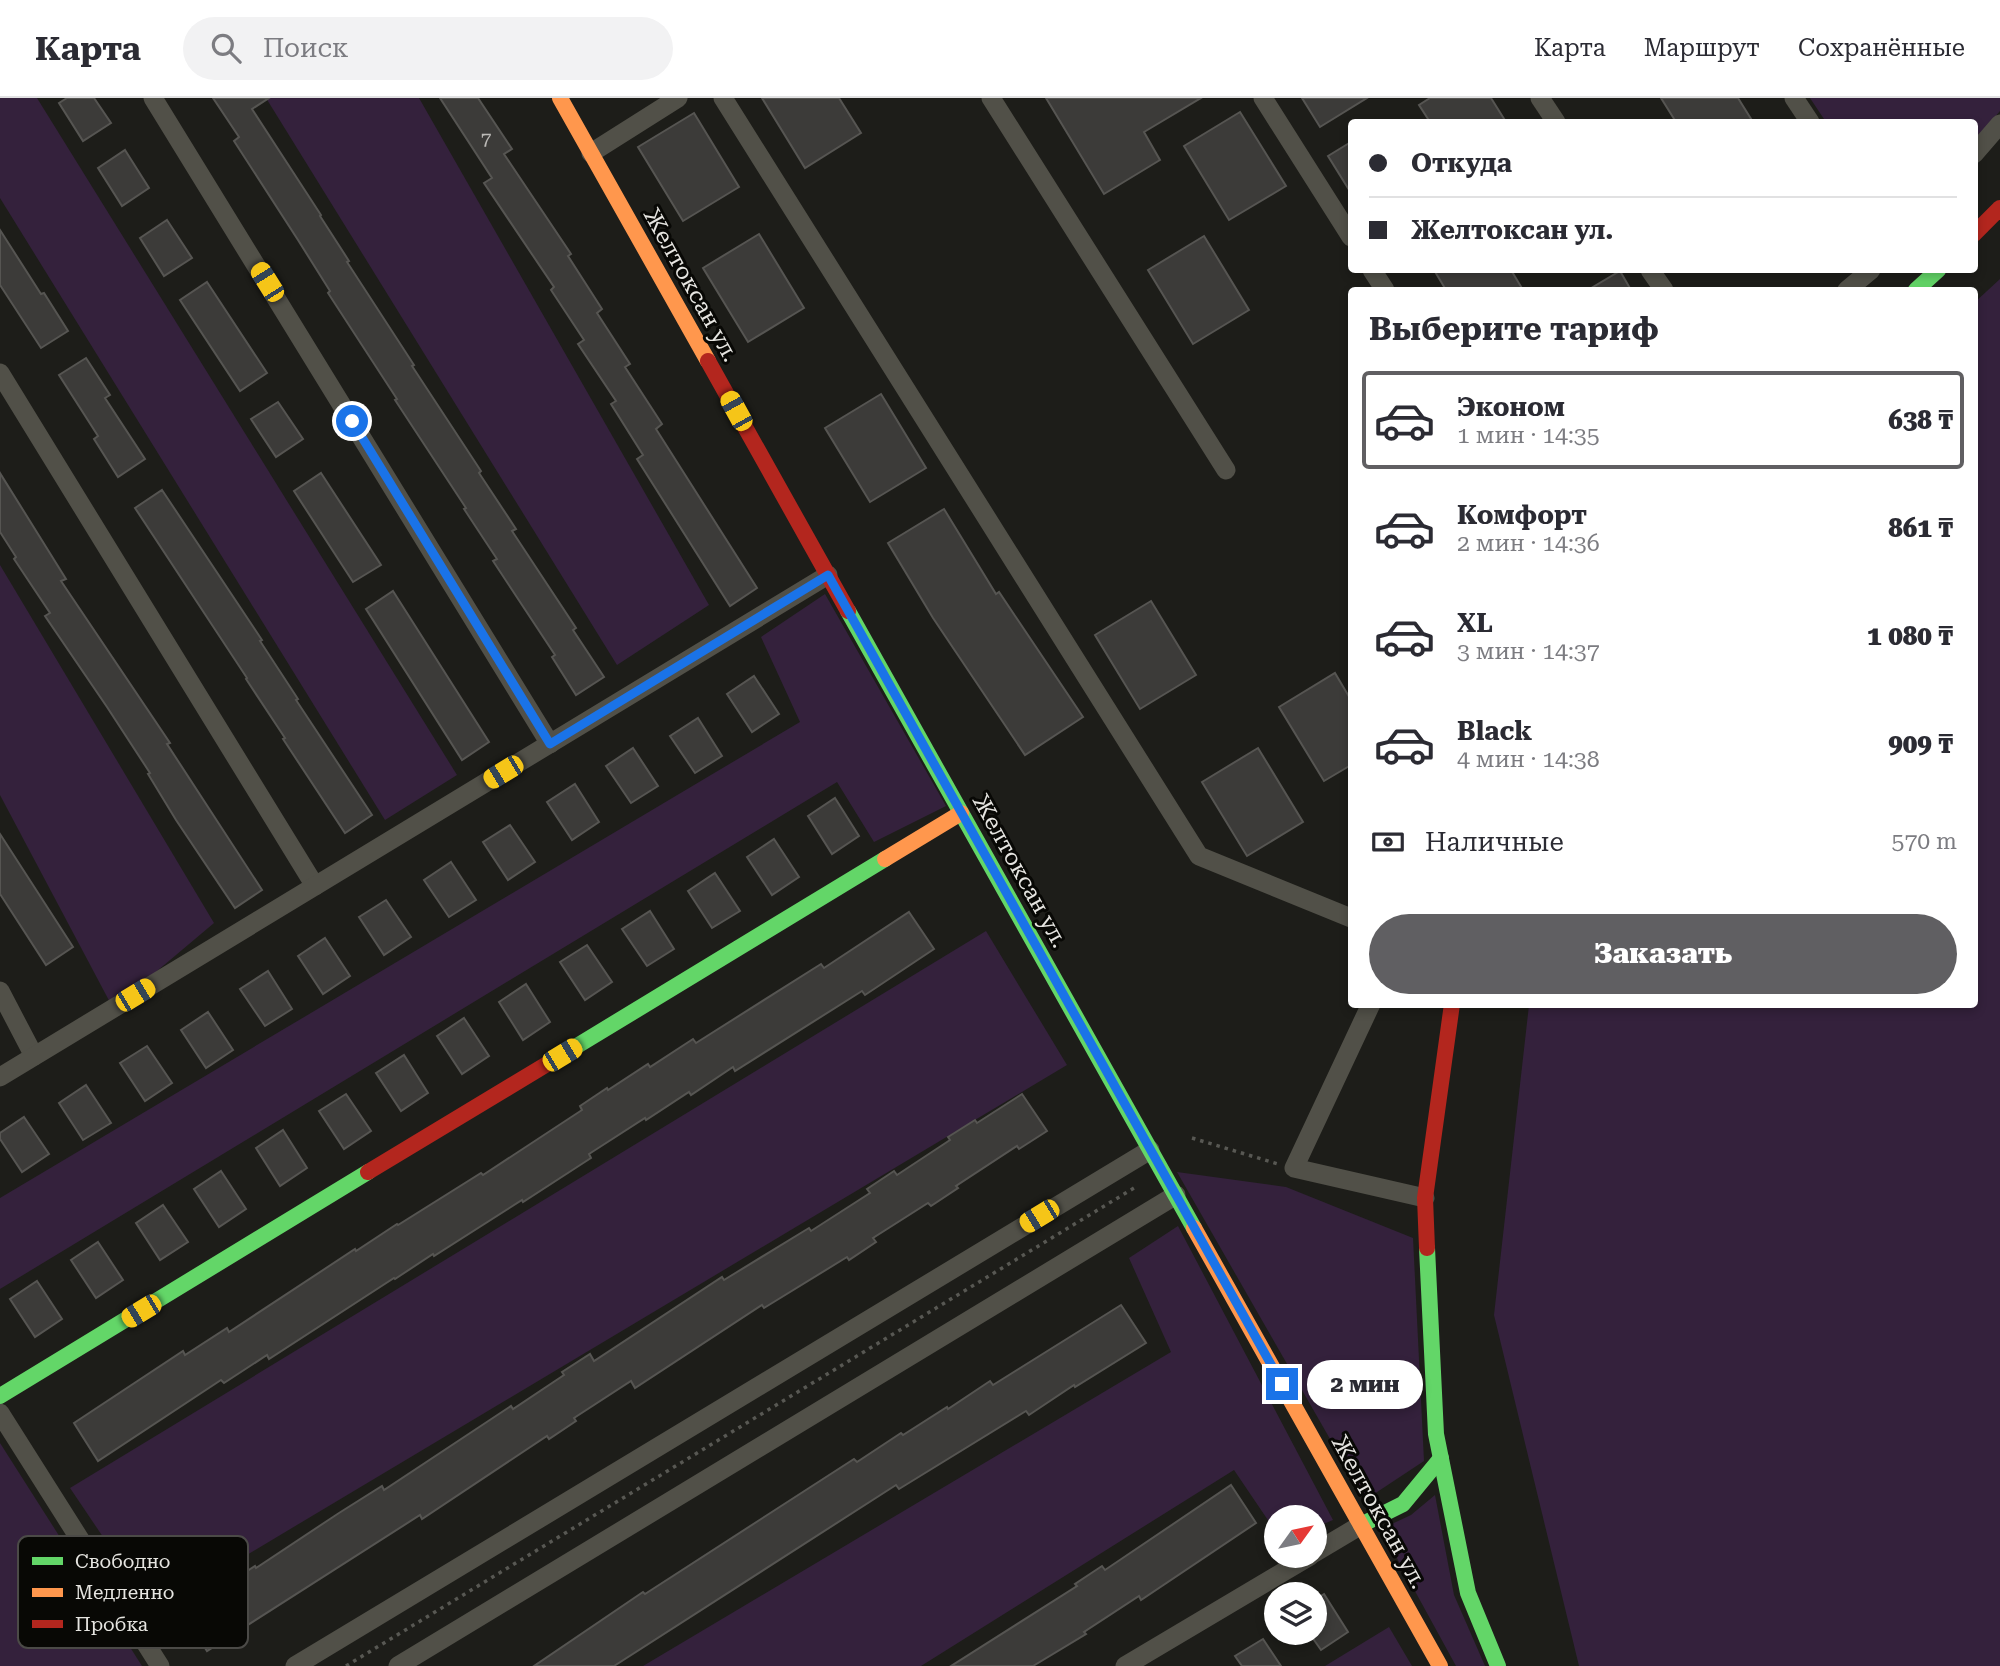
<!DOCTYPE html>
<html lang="ru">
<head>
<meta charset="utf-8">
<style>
	:root { --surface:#fff; --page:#f2f2f3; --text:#2b2b33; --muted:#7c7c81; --line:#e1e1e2; --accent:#605f62 }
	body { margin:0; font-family:"Roboto Serif",serif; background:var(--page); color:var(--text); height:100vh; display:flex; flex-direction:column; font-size:26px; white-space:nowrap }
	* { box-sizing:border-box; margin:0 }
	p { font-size:23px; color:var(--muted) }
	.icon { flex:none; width:38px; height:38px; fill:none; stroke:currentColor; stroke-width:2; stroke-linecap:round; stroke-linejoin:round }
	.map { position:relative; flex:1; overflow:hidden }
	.details { position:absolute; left:1348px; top:189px; width:630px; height:721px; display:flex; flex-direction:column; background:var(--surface); border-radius:7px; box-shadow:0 4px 10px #0003 }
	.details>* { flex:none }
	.banner { position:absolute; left:1348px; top:21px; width:630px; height:154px; border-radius:7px; box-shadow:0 4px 10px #0003; display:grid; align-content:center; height:154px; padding:0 21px; background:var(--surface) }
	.needle { width:46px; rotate:57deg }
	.controls { position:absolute; left:1264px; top:1407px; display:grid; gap:14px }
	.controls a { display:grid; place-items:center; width:63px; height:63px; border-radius:50%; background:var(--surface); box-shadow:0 4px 10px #0003; font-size:35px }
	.end { position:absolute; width:32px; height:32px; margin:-16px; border:9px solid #1a73e8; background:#fff; box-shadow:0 0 0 4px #fff }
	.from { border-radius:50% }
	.bubble { position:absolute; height:49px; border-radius:24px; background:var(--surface); box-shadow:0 4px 10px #0003; font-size:23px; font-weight:800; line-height:49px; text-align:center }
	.car { position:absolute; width:21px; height:42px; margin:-21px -10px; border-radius:9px; box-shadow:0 0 5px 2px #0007; background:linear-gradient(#f5c518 24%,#345 0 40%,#f5c518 0 76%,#345 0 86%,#f5c518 0) }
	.banner b { display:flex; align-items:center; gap:24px; height:66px; font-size:26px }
	.banner b+b { border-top:2px solid var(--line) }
	.banner i { width:18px; height:18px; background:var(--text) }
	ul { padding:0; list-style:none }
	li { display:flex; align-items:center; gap:21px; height:98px; margin:0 14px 10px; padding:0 7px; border:4px solid transparent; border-radius:7px }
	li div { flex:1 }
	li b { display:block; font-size:26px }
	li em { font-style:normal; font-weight:800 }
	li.active { border-color:var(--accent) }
	li>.icon { width:63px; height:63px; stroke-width:1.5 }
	h2 { padding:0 21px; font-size:32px; line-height:84px }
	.pay { display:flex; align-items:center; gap:18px; height:77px; padding:0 21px; font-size:26px }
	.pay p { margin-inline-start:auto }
	.action { display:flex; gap:14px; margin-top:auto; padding:14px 21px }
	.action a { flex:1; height:80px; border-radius:42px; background:var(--accent); color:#fff; font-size:28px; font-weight:800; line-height:80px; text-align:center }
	header { display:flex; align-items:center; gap:42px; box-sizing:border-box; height:98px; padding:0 35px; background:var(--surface); border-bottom:2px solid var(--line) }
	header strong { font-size:33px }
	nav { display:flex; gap:38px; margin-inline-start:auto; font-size:24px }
	.search { width:490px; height:63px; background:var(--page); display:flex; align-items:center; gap:18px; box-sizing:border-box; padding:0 24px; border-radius:38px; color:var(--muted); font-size:26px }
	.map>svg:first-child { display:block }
	.green { fill:#34213c }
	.building { fill:#3c3b39; stroke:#565552; stroke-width:2 }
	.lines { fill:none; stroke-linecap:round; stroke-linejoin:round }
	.path { stroke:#585853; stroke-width:3.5; stroke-dasharray:3.5 5; stroke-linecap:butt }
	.street { stroke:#515048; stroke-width:19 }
	.fast { stroke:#63d668; stroke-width:16 }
	.slow { stroke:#ff974d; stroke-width:16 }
	.jam { stroke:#b3261e; stroke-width:16 }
	.route { stroke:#1a73e8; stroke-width:9 }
	.labels { text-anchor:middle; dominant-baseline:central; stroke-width:6; stroke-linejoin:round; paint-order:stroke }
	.number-label { font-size:19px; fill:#bcbab7 }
	.street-label { font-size:23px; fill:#e6e5e1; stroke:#080805 }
	.key { fill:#080805; stroke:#4b4a47; stroke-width:2 }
	.key-label { font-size:19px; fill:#e6e5e1 }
</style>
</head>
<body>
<header>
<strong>Карта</strong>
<div class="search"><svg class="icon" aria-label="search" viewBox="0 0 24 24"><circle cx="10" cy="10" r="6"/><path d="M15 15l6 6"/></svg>Поиск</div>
<nav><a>Карта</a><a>Маршрут</a><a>Сохранённые</a></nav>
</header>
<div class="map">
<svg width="2000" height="1568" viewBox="0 0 2000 1568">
	<rect width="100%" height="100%" fill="#1d1d19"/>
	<g class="green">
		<path d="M0,0h37l420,677 -72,45 -385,-622z"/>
		<path d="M266,0h153l290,507 -92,60z"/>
		<path d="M1810,0h190v13l-26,30v-19h-148z"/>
		<path d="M2000,181v1387h-421l-85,-351 35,-310 445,-1v-701z"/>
		<path d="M0,467l214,358 -101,85 -113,-213z"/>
		<path d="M825,496l121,212 -72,36 -37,-60 -837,507v-91l800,-476 -39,-85z"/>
		<path d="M986,833l81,134 -914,546 -83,-123z"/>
		<path d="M1177,1074l109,15 127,51 11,223 -59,39z"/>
		<path d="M1178,1128l155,294 -19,8v-11h-38v15l-42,-62 -313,196h-278l528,-314 -42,-94z"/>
		<path d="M0,1345l142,223h-142z"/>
		<path d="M1435,1397l19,100 31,71h-29l-75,-137 30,-14z"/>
		<path d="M1389,1529l23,39h-87z"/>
	</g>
	<g class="building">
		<path d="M67,0h27l17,25 -28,18 -24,-38z"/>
		<path d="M213,0h56l-17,11 69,106 -1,1 29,45 -2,1 67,103 -2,1 69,105 -2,2 37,56 -4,2 64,97 -3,2 31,47 -28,18 -24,-38 3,-2 -62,-94 4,-2 -33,-50 2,-1 -71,-108 2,-1 -69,-106 2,-2 -32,-51 -64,-99 5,-4z"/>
		<path d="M440,0h38l34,51 -8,5 67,100 -3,2 34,53 -5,4 33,51 -5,3 37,57 -6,5 101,159 -27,18 -93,-147 6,-4 -32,-51 5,-3 -38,-57 6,-4 -33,-50 3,-3 -70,-104 8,-5z"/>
		<path d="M762,0h77l22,35 -56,35z"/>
		<path d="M1046,0h155l-57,34 16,28 -56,34z"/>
		<path d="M1302,0h65l-47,29z"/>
		<path d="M1430,0h61l15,24h-76l-11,-17z"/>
		<path d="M1661,0h77l15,24h-77z"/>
		<path d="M1240,14l46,74 -57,34 -45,-74z"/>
		<path d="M694,15l45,74 -56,34 -45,-74z"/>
		<path d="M1351,44v51l-23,-37z"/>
		<path d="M125,52l24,38 -27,18 -24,-38z"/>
		<path d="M167,122l25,38 -28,18 -24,-38z"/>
		<path d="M0,132l41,64 3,-1 24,38 -27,17 -41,-63z"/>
		<path d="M759,136l45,74 -56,34 -45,-74z"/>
		<path d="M1204,138l45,74 -56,34 -45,-74z"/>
		<path d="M1434,172h77l12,20h-77z"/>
		<path d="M1620,173l11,19h-43z"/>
		<path d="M207,184l60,91 -27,18 -60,-91z"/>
		<path d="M86,260l24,37 -5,3 40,61 -27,18 -24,-38 4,-3 -39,-61z"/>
		<path d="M881,296l45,74 -56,34 -45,-74z"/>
		<path d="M278,304l25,37 -27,18 -25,-38z"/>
		<path d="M0,375l66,106 -5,2 109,162 -3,1 95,146 -27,18 -59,-88 -28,-46 2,-1 -43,-66 -62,-91 5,-3 -36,-54 2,-2 -16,-25z"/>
		<path d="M321,375l60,92 -28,17 -59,-91z"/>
		<path d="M162,392l100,150 -2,1 38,58 -2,1 76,115 -27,18 -62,-94 2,-1 -39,-59 1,-1 -112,-170z"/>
		<path d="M944,411l52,85 3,-2 84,125 -58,38 -92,-137 -45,-75z"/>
		<path d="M393,493l96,151 -27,18 -96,-151z"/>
		<path d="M1151,503l45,74 -56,34 -45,-74z"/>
		<path d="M1335,575l16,27v65l-27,16 -45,-74z"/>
		<path d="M754,578l25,38 -27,18 -25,-38z"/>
		<path d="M698,620l24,38 -27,17 -25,-37z"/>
		<path d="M633,650l25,38 -27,17 -25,-37z"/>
		<path d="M1258,650l45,74 -56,34 -45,-74z"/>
		<path d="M575,686l24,38 -27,18 -25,-38z"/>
		<path d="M835,700l24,38 -27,18 -24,-38z"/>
		<path d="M510,727l25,37 -27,18 -25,-38z"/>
		<path d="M0,736l73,113 -27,18 -46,-71z"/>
		<path d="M774,741l25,38 -27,18 -25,-38z"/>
		<path d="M451,764l25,38 -27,17 -25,-37z"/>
		<path d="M715,775l25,38 -28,17 -24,-37z"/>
		<path d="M386,802l25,37 -27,18 -25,-38z"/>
		<path d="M650,813l24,38 -27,17 -25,-37z"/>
		<path d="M909,814l25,37 -69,46 -3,-4 -127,80 -2,-4 -42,28 -2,-3 -43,28 -1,-2 -56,36 2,4 -68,44 -1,-2 -88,56 -1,-2 -38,25 -1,-1 -125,81 -2,-4 -43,28 -3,-3 -123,81 -24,-38 109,-72 2,4 42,-27 2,4 126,-83 1,2 41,-27 1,1 83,-52 2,2 99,-65 -2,-4 27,-18 1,2 40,-26 2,3 43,-28 3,4 125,-79 3,4z"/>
		<path d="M325,840l25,38 -27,18 -25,-38z"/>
		<path d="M587,847l25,37 -27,18 -25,-38z"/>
		<path d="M268,873l24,38 -27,17 -25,-37z"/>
		<path d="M526,886l24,38 -27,18 -24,-38z"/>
		<path d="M208,914l25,38 -27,18 -25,-38z"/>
		<path d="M464,920l25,38 -27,18 -25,-38z"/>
		<path d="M147,948l25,37 -27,18 -25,-38z"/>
		<path d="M404,957l24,38 -27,18 -25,-38z"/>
		<path d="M86,987l25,38 -28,17 -24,-37z"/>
		<path d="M346,996l25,37 -27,18 -25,-38z"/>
		<path d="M1022,996l25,37 -28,18 -2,-3 -61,40 2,2 -27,18 -3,-3 -55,35 3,4 -27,18 -2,-3 -83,51 -2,-3 -127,83 -4,-7 -57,37 2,3 -27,18 -2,-3 -125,83 -2,-4 -213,136 -24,-38 72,-47 1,2 83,-55 43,-27 2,4 127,-84 2,3 51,-34 -2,-3 28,-18 4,7 128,-84 2,3 85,-52 2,3 59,-38 -3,-4 27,-18 3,4 53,-35 -2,-3 27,-17 2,3z"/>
		<path d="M24,1019l25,37 -27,18 -22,-33v-6z"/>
		<path d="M283,1032l24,38 -27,18 -24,-38z"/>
		<path d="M221,1073l25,38 -27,18 -25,-38z"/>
		<path d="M163,1107l25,37 -28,18 -24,-37z"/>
		<path d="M98,1144l25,38 -27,18 -25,-38z"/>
		<path d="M37,1183l25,38 -27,18 -25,-38z"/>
		<path d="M1121,1207l25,38 -71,44 -1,-2 -45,30 -3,-4 -127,78 -3,-4 -282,181h-80l109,-74 2,2 209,-135 3,3 44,-29 2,2 44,-28 1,2 42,-28 3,4z"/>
		<path d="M1231,1387l25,38 -115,77 -2,-4 -55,36 2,2 -53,32h-82l126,-80 -2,-2 27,-18 3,4z"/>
		<path d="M1324,1496l24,38 -27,18 -7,-10v-40z"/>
		<path d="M1263,1541l18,27h-39l-7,-10z"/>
	</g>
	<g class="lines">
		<g class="path">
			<path d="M1192,1040l86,26"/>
			<path d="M346,1568l788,-478"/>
		</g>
		<g class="street">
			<path d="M153,0l397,646"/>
			<path d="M723,0l476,758 152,62"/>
			<path d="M991,0l235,372"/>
			<path d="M1263,0l88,139"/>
			<path d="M1540,0l16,24"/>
			<path d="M1794,0l16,24"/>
			<path d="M591,55l87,-55"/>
			<path d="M1974,56l26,-30"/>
			<path d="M1372,172l13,20"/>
			<path d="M1650,172l14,20"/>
			<path d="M1847,192l24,-20"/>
			<path d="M0,275l315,513"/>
			<path d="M0,893l34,65"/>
			<path d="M1371,906l-77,164 131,30"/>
			<path d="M0,979l828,-502"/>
			<path d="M0,1315l160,253"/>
			<path d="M1314,1455l47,-28"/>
			<path d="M295,1568l855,-516"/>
			<path d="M398,1568l778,-471"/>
			<path d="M1125,1568l185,-110"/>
		</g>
		<g class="fast">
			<path d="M1916,192l22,-20"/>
			<path d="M848,513l346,617"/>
			<path d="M567,954l318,-193"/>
			<path d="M1427,1150l9,186 32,159 30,73"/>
			<path d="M0,1298l368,-224"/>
			<path d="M1361,1427l42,-21 38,-46"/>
		</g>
		<g class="slow">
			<path d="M560,0l148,263"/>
			<path d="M885,761l76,-46"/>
			<path d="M1194,1130l246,438"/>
		</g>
		<g class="jam">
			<path d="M1974,136l26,-26"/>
			<path d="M708,263l140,250"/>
			<path d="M368,1074l199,-120"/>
			<path d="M1427,1150l-2,-50 27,-194"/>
		</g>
	</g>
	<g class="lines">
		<path class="route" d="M352,323l198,323 278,-169 454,809"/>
	</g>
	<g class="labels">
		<g class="number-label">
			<text x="486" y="41">7</text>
		</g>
		<g class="street-label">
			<text transform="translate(691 187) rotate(61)">Желтоксан ул.</text>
			<text transform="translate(1020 773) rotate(61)">Желтоксан ул.</text>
			<text transform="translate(1379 1414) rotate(61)">Желтоксан ул.</text>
		</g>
	</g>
	<rect x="18" y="1438" width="230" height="112" rx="10" class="key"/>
	<rect x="32" y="1459" width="31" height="8" fill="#63d668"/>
	<rect x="32" y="1490" width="31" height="9" fill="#ff974d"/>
	<rect x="32" y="1522" width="31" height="8" fill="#b3261e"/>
	<g class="key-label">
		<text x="75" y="1470">Свободно</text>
		<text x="75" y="1501">Медленно</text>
		<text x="75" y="1533">Пробка</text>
	</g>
</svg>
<div class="controls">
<a><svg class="needle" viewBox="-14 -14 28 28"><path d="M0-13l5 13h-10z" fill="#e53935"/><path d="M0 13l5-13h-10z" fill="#7c7c81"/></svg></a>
<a><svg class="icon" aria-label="layers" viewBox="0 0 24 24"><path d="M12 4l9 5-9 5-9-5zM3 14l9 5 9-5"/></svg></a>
</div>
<i class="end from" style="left:352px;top:323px"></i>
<i class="end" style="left:1282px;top:1286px"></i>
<div class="bubble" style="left:1307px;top:1262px;width:116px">2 мин</div>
<i class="car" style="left:267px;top:184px;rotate:328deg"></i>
<i class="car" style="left:736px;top:313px;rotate:331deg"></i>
<i class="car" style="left:503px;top:674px;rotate:239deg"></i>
<i class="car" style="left:135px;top:897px;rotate:59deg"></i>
<i class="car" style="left:562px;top:957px;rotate:59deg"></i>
<i class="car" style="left:1039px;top:1118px;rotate:239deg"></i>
<i class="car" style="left:141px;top:1213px;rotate:239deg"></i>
<div class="banner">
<b><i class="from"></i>Откуда</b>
<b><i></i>Желтоксан ул.</b>
</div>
<section class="details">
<h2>Выберите тариф</h2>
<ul>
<li class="active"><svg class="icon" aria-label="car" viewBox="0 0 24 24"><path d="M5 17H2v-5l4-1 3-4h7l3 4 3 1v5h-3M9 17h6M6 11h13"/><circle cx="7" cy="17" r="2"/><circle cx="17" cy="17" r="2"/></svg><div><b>Эконом</b><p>1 мин · 14:35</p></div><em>638 ₸</em></li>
<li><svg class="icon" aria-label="car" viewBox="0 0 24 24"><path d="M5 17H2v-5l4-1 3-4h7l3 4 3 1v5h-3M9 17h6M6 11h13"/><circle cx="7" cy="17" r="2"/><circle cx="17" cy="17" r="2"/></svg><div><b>Комфорт</b><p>2 мин · 14:36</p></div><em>861 ₸</em></li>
<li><svg class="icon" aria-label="car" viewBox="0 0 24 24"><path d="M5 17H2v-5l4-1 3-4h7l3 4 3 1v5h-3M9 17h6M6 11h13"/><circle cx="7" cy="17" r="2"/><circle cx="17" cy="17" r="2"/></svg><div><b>XL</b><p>3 мин · 14:37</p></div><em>1 080 ₸</em></li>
<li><svg class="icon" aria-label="car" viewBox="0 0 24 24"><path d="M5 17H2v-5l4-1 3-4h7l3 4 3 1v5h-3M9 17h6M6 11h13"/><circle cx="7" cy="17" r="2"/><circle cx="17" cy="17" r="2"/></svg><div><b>Black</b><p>4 мин · 14:38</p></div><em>909 ₸</em></li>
</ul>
<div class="pay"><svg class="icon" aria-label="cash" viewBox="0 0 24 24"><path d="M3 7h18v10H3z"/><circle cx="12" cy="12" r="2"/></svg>Наличные<p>570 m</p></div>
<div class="action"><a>Заказать</a></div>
</section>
</div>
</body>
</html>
